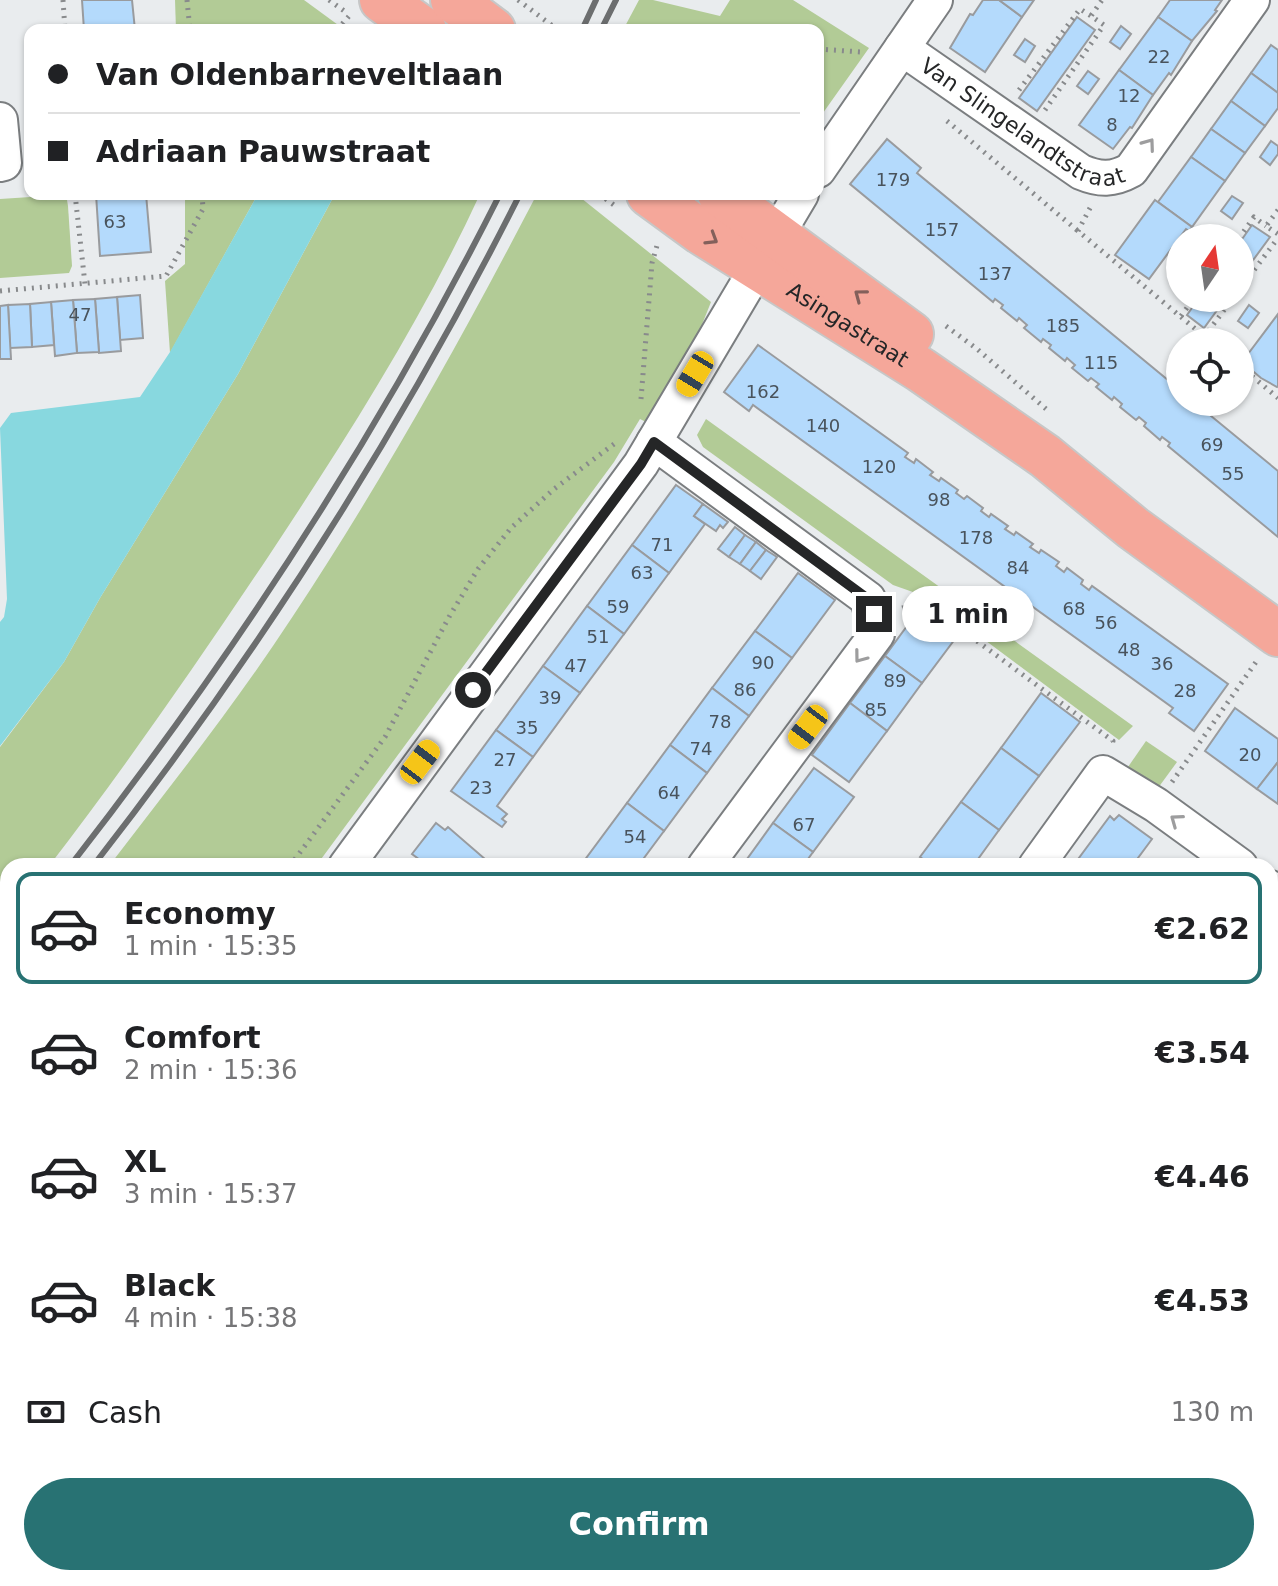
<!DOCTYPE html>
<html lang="en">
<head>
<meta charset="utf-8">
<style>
	:root { --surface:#fff; --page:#f2f2f2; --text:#202124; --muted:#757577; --line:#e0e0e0; --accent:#287273 }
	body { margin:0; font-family:"DejaVu Sans",sans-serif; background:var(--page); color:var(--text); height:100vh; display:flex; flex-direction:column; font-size:30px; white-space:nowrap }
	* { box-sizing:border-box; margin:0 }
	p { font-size:26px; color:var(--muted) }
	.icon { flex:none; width:44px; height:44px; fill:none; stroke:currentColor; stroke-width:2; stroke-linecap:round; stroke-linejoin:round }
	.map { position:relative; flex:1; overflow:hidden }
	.details { position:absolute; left:0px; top:858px; width:1278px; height:728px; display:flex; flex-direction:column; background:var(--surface); border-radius:24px 24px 0 0; box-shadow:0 2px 6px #0004 }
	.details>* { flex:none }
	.guide { position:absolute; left:24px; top:24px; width:800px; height:176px; border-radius:16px; box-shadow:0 2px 6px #0004; display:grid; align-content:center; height:176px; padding:0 24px; background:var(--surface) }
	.needle { width:52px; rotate:13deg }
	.tools { position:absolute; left:1166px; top:224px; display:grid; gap:16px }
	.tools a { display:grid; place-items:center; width:88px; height:88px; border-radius:50%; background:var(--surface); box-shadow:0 2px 6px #0004; font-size:40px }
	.end { position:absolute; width:36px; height:36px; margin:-18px; border:10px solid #252627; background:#fff; box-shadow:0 0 0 4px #fff }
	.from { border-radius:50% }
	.bubble { position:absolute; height:56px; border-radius:28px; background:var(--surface); box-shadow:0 2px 6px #0004; font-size:26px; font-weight:700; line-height:56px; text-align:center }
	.car { position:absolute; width:24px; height:48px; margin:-24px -12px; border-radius:10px; box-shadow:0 0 6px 2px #0007; background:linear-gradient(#f5c518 24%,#345 0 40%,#f5c518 0 76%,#345 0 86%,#f5c518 0) }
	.guide b { display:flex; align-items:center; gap:28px; height:76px; font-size:30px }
	.guide b+b { border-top:2px solid var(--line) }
	.guide i { width:20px; height:20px; background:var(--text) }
	ul { padding:14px 0 0; list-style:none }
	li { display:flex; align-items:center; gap:24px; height:112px; margin:0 16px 12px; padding:0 8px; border:4px solid transparent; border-radius:16px }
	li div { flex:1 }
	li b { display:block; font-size:30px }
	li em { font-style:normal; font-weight:700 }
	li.active { border-color:var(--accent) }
	li>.icon { width:72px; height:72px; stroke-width:1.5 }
	.pay { display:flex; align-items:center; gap:20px; height:88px; padding:0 24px; font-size:30px }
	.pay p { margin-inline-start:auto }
	.action { display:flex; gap:16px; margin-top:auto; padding:16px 24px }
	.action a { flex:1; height:92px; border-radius:48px; background:var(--accent); color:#fff; font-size:32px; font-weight:700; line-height:92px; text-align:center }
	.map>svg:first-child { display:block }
	.green { fill:#b2cb96 }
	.water { fill:#88d8df }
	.building { fill:#b4dafc; stroke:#999b9e; stroke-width:2 }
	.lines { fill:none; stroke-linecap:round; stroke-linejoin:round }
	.minor-casing { stroke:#7b7e80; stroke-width:38 }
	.major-casing { stroke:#c6c7c7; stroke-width:48 }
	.path { stroke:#888a8c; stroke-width:5; stroke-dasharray:2 6; stroke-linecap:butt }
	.minor { stroke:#fff; stroke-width:34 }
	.major { stroke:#f5a79a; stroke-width:44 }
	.rail { stroke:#6c6e6f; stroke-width:6 }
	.oneway { stroke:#9d9d9e }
	.oneway2 { stroke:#83605b }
	.route { stroke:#252627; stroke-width:10 }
	.labels { text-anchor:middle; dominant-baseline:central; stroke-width:7; stroke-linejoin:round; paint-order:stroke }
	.number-label { font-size:18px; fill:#49535c }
	.street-label { font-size:22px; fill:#252627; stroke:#fff }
</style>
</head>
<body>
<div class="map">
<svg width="1278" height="1586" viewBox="0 0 1278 1586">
	<rect width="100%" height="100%" fill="#e9ecee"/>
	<g class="green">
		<path d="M175,0h129l41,30h-169z"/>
		<path d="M639,0h14l67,16 10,-16h63l76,48 -51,72v-90h-195z"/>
		<path d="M185,194h73l-88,159 -5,-72 20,-17z"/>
		<path d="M335,194h145c-58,126 -134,245 -210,360 -71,106 -143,211 -221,312h-41v54l-8,10v-183l64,-85 36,-64 138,-224z"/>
		<path d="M537,194h39l135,108 -10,25 -53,96 -8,-4 -26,43 -298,404h-207c63,-82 128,-164 184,-250 90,-136 169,-278 244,-422z"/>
		<path d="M61,195l6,5 1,6 4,60 -3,7 -69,5v-79z"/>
		<path d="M706,419l427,307 -14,14 -192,-143 -34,-12 -190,-138 -6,-12z"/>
		<path d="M1146,741l31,21 -19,26 -30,-21z"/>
		<path d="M8,1028v94l-8,-8v-77z"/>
		<path d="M419,1578h103l-6,8h-103z"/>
	</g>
	<path class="water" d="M258,194h77l-97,180 -138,224 -36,64 -64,84v-124l4,-5 3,-18 -7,-171 11,-15 129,-16 30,-45z"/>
	<g class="building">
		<path d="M82,0h50l3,30h-51z"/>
		<path d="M983,0h16l23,17 -37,55 -35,-24 20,-34 3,1z"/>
		<path d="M999,0h35l-12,17z"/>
		<path d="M1170,0h52l-7,10 2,1 -25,30 -34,-24z"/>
		<path d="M1077,17l18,13 -58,81 -18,-13z"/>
		<path d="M1158,17l34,24 -21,34 -2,-2 -16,22 -34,-25z"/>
		<path d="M1121,26l10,8 -11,15 -10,-7z"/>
		<path d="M1025,39l10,7 -10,16 -11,-7z"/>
		<path d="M1271,45l7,5v43l-27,-20z"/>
		<path d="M1119,70l34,25 -21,33 -2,-1 -17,22 -34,-24z"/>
		<path d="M1088,71l11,8 -11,15 -11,-8z"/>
		<path d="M1251,73l27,20v15l-13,18 -34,-25z"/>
		<path d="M1231,101l34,25 -20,27 -34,-24z"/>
		<path d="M1211,129l34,24 -20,28 -34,-24z"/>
		<path d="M887,139l34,29 -4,5 263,217v12h14l84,69v66l-110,-91 2,-3 -8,-6 -2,3 -16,-14 2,-3 -7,-6 -3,3 -16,-13 2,-3 -8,-7 -2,3 -16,-13 3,-3 -8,-6 -3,3 -16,-13 3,-3 -8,-7 -2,3 -16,-13 2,-3 -8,-6 -2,3 -17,-14 3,-3 -8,-7 -2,3 -16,-13 2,-3 -8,-6 -2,3 -143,-118z"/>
		<path d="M1271,141l7,5v8l-8,11 -10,-8z"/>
		<path d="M1191,157l34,24 -33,46 -34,-25z"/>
		<path d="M96,194h50l5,58 -51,4z"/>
		<path d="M1232,196l11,7 -11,16 -11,-8z"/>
		<path d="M1155,200l37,27 -3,4 -3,-2 -37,50 -34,-24z"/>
		<path d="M1252,225l18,12 -30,41v-36z"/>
		<path d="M140,295l3,43 -23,2 -3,-43z"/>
		<path d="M117,297l4,54 -22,2 -4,-54z"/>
		<path d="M1199,298h27l-22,30 -17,-13z"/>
		<path d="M95,299l4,53 -22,1 -4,-53z"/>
		<path d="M73,300l4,53 -22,3 -4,-54z"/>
		<path d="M51,302l3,43 -22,2 -2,-43z"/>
		<path d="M30,304l2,43 -22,1 -2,-43z"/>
		<path d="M8,305l3,54h-11v-53z"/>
		<path d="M1249,305l10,8 -11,15 -10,-7z"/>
		<path d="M1278,314v72l-1,1 -16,-9 -19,-16z"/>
		<path d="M758,345l150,108 -3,4 9,6 2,-4 17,13 -3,3 9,6 2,-3 17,12 -2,3 8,6 3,-3 16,12 -2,3 8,6 2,-3 17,12 -3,3 9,6 2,-3 17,12 -3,3 9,6 2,-3 18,12 -3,4 8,6 3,-4 16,12 -2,4 8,6 3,-4 136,98 -34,47 -25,-18 4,-5 -420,-303 -4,6 -25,-19z"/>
		<path d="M676,485l27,19 -9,12 11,8 -36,49 -37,-28z"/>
		<path d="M703,504l25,18 -5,6 -3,-3 -4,6 -22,-15z"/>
		<path d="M735,527l10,8 -16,22 -11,-8z"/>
		<path d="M745,535l11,7 -16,22 -11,-7z"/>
		<path d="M756,542l10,8 -16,21 -10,-7z"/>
		<path d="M632,545l37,28 -45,61 -37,-28z"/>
		<path d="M766,550l11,7 -16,22 -11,-8z"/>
		<path d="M798,573l37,27 -43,58 -37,-27z"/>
		<path d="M587,606l37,28 -44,59 -37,-27z"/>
		<path d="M921,607l37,28 -36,48 -37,-27z"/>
		<path d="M755,631l37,27 -43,58 -37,-28z"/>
		<path d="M885,656l37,27 -35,48 -37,-28z"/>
		<path d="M543,666l37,27 -47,64 -37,-27z"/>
		<path d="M712,688l37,28 -42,57 -37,-28z"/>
		<path d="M1041,693l39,29 -41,54 -38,-28z"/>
		<path d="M850,703l37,28 -38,51 -37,-27z"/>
		<path d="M1235,708l43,31v23l-21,27 -52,-38z"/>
		<path d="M496,730l37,27 -36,49 10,8 -5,5 4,3 -4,5 -51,-36z"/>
		<path d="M670,745l37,28 -43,58 -37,-28z"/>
		<path d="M1001,748l38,28 -40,54 -38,-28z"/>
		<path d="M1278,762v42l-21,-15z"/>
		<path d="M814,768l40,29 -41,55 -40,-29z"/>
		<path d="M961,802l38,28 -26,36h-40l-13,-9z"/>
		<path d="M627,803l37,28 -26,35h-46l-8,-5z"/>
		<path d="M1119,815l33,24 -20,27h-59l37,-50 4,4z"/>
		<path d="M436,823l9,7 3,-3 45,39h-77l4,-6 -8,-6z"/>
		<path d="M773,823l40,29 -10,14h-61z"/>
		<path d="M1270,1051l8,6v31l-8,-6z"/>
		<path d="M1270,1082l8,6v18l-6,8z"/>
		<path d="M1273,1224l5,3v24l-8,-6v-18z"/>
		<path d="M1270,1245l8,6v26l-8,-6z"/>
		<path d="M1270,1271l8,6v26l-8,-6z"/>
		<path d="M7,1417l1,1v58l-8,-7v-43z"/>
		<path d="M54,1578h17l7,5 -2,3h-21l-2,-1 4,-5z"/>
		<path d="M141,1578h67l3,2 4,-2 10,8h-81l-6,-5z"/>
		<path d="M363,1578h34l-6,8h-18z"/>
		<path d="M543,1578h52l-6,8h-51z"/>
		<path d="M745,1578h54l-6,8h-54z"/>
		<path d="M881,1578h18l11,8h-35z"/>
		<path d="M1052,1578h30l-6,8h-13z"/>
	</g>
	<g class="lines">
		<g class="minor-casing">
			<g id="minor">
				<path id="s1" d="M902,48l179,124c19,8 32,8 50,-2l121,-170"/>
				<path d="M0,120l4,43 -4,1"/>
				<path d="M818,170l117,-170"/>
				<path d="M654,442l214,157 9,35 -172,232"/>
				<path d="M346,866l295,-402 160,-270"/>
				<path d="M1036,866l67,-93 53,32 84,61"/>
				<path d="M1270,888l8,6"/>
				<path d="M1270,988l8,-11"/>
				<path d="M0,1256l8,-9"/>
				<path d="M0,1354l8,7"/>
				<path d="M1270,1380l8,-11"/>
				<path d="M279,1578l10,8"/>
				<path d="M989,1578l12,8"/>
				<path d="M849,1586l6,-8"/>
				<path d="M1115,1586l6,-8"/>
			</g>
		</g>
		<g class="major-casing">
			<g id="major">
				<path d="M382,0l42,30"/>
				<path d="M453,0l40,30"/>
				<path id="s2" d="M649,194l52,38 220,138 124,86 88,72 145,106"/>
				<path d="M720,194l191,140"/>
				<path d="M1270,1469l8,-11"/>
				<path d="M1270,1550l8,-8"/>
				<path d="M1189,1586l5,-8"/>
				<path d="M1229,1586l10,-8"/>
			</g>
		</g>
		<g class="path">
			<path d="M63,0l2,30"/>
			<path d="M187,0l3,30"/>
			<path d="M329,0l18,13"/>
			<path d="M518,0l40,30"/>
			<path d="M337,30l13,-15"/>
			<path d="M818,49l43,3"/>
			<path d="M1019,90l61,-81 11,7"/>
			<path d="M1045,110l59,-85 -13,-9 11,-16"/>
			<path d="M947,121l131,110"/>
			<path d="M75,194l10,90"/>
			<path d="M599,194l15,11"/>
			<path d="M1090,208l-12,23 133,111"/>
			<path d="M1278,210l-12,16 12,8"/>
			<path d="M1239,238l15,-21 12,9"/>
			<path d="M1240,289l38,-51"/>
			<path d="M0,291l166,-15 37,-67 -1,-15"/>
			<path d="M1181,316l13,-18"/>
			<path d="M946,326l31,23 69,60"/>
			<path d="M1204,337l29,-39"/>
			<path d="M1240,366l38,32"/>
			<path d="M641,399l11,-136 6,-21"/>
			<path d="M902,608l23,-5 188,138 -1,4"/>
			<path d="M1172,782l84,-120"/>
			<path d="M290,866l95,-129 64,-120 29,-48 33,-41 43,-39 60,-45"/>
			<path d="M0,1013l8,-10"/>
			<path d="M0,1032l8,-9"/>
			<path d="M406,1586l6,-8"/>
			<path d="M445,1586l7,-8"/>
			<path d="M485,1586l6,-8"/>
		</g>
		<use href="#minor" class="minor"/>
		<use href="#major" class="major"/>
		<g class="rail">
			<path d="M582,30l14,-30"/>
			<path d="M601,30l15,-30"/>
			<path d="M70,866c163,-209 311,-435 430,-672"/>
			<path d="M93,866c163,-209 308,-435 427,-672"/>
			<path d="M0,954l8,-10"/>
			<path d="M0,983l8,-10"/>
		</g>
	</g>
	<defs><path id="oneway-chevron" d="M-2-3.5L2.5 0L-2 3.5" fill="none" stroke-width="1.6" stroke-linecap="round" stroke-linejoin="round" transform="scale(2)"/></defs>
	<g class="oneway">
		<use href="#oneway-chevron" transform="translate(1149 144) rotate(-54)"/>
		<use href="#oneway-chevron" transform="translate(860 657) rotate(127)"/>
		<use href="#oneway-chevron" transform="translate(1176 820) rotate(-144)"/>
	</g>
	<g class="oneway2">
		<use href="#oneway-chevron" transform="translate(712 239) rotate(32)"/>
		<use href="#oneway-chevron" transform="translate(860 295) rotate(-143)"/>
	</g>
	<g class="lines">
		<path class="route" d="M473,690l168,-226 13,-22 214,157 6,15"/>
	</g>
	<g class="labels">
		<g class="number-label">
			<text x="1159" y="56">22</text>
			<text x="1129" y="95">12</text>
			<text x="1112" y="124">8</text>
			<text x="893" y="179">179</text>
			<text x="115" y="221">63</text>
			<text x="942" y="229">157</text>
			<text x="995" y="273">137</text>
			<text x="80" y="314">47</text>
			<text x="1063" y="325">185</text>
			<text x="1101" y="362">115</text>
			<text x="763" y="391">162</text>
			<text x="823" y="425">140</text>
			<text x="1212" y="444">69</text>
			<text x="879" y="466">120</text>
			<text x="1233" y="473">55</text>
			<text x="939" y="499">98</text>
			<text x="976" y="537">178</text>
			<text x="662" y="544">71</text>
			<text x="1018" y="567">84</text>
			<text x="642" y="572">63</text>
			<text x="618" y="606">59</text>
			<text x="1074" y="608">68</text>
			<text x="1106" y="622">56</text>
			<text x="598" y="636">51</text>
			<text x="1129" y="649">48</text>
			<text x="763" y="662">90</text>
			<text x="1162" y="663">36</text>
			<text x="576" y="665">47</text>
			<text x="895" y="680">89</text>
			<text x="745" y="689">86</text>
			<text x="1185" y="690">28</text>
			<text x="550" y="697">39</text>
			<text x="876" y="709">85</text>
			<text x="720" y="721">78</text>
			<text x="527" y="727">35</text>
			<text x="701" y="748">74</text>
			<text x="1250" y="754">20</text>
			<text x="505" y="759">27</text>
			<text x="481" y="787">23</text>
			<text x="669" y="792">64</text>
			<text x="804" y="824">67</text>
			<text x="635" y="836">54</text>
		</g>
		<g class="street-label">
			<text stroke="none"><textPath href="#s1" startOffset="144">Van Slingelandtstraat</textPath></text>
			<text stroke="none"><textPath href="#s2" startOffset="238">Asingastraat</textPath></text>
		</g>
	</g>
</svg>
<div class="tools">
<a><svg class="needle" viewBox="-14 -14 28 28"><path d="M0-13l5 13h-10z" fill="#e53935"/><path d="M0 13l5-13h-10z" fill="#757577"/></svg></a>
<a><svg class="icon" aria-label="locate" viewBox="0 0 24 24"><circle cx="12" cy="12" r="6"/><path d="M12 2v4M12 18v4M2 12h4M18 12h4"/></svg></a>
</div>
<i class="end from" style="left:473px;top:690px"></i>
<i class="end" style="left:874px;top:614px"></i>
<div class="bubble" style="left:902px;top:586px;width:132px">1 min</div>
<i class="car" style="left:695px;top:374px;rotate:211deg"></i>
<i class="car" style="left:808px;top:727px;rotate:217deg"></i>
<i class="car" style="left:420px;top:762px;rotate:37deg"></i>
<div class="guide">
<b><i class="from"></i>Van Oldenbarneveltlaan</b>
<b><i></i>Adriaan Pauwstraat</b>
</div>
<section class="details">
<ul>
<li class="active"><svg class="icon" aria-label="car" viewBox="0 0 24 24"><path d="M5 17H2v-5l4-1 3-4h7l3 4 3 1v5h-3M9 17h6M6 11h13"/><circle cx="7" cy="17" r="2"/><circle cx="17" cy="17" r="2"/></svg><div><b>Economy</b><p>1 min · 15:35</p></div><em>€2.62</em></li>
<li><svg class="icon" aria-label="car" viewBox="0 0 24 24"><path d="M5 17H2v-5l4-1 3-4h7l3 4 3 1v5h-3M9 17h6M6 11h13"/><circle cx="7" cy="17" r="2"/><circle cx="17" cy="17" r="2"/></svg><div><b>Comfort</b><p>2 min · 15:36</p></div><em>€3.54</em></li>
<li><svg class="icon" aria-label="car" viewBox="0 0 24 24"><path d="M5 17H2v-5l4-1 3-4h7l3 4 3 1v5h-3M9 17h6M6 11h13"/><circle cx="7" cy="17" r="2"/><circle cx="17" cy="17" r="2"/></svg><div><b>XL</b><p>3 min · 15:37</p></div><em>€4.46</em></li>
<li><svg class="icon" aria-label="car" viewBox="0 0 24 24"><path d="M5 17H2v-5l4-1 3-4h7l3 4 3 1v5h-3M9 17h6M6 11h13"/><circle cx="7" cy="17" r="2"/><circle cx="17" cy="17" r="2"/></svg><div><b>Black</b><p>4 min · 15:38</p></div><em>€4.53</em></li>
</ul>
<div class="pay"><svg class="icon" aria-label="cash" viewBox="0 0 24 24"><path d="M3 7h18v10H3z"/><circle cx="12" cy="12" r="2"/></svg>Cash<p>130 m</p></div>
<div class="action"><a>Confirm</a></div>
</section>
</div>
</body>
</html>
